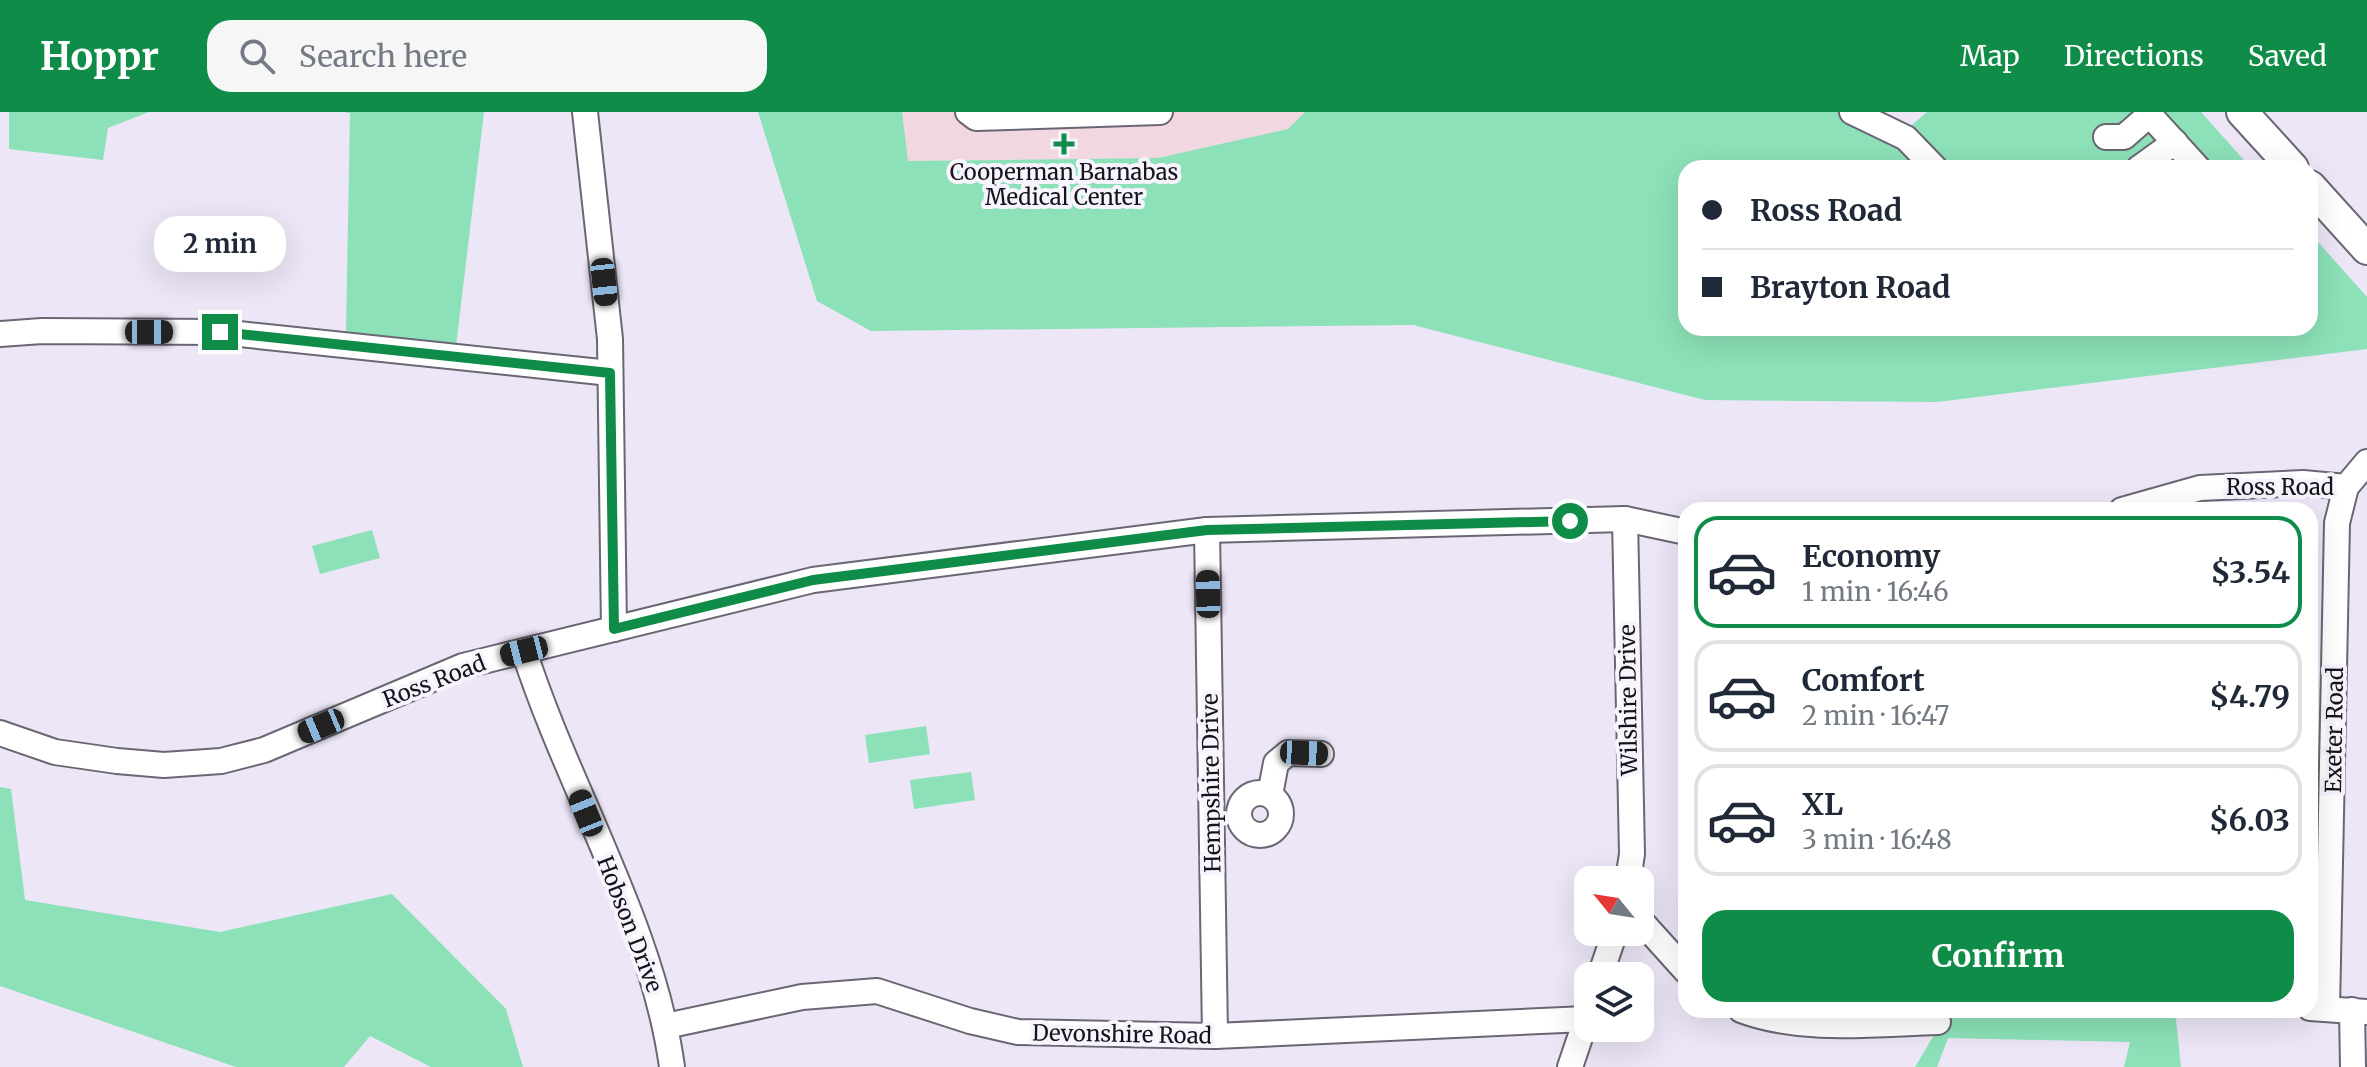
<!DOCTYPE html>
<html lang="en">
<head>
<meta charset="utf-8">
<style>
	:root { --surface:#fff; --page:#f6f6f7; --text:#1f2937; --muted:#747a83; --line:#e0e1e3; --accent:#0e8c48 }
	body { margin:0; font-family:Merriweather,serif; background:var(--page); color:var(--text); height:100vh; display:flex; flex-direction:column; font-size:30px; white-space:nowrap }
	* { box-sizing:border-box; margin:0 }
	p { font-size:26px; color:var(--muted) }
	.icon { flex:none; width:44px; height:44px; fill:none; stroke:currentColor; stroke-width:2; stroke-linecap:round; stroke-linejoin:round }
	.map { position:relative; flex:1; overflow:hidden }
	.drawer { position:absolute; left:1678px; top:390px; width:640px; height:516px; display:flex; flex-direction:column; background:var(--surface); border-radius:24px; box-shadow:0 8px 32px #0002 }
	.drawer>* { flex:none }
	.top-card { position:absolute; left:1678px; top:48px; width:640px; height:176px; border-radius:24px; box-shadow:0 8px 32px #0002; display:grid; align-content:center; height:176px; padding:0 24px; background:var(--surface) }
	.needle { width:52px; rotate:300deg }
	.tools { position:absolute; left:1574px; top:754px; display:grid; gap:16px }
	.tools a { display:grid; place-items:center; width:80px; height:80px; border-radius:16px; background:var(--surface); box-shadow:0 8px 32px #0002; font-size:40px }
	.end { position:absolute; width:36px; height:36px; margin:-18px; border:10px solid #0e8c48; background:#fff; box-shadow:0 0 0 4px #fff }
	.from { border-radius:50% }
	.bubble { position:absolute; height:56px; border-radius:24px; background:var(--surface); box-shadow:0 8px 32px #0002; font-size:26px; font-weight:700; line-height:56px; text-align:center }
	.car { position:absolute; width:24px; height:48px; margin:-24px -12px; border-radius:10px; box-shadow:0 0 6px 2px #0007; background:linear-gradient(#222 24%,#8ab4d8 0 40%,#222 0 76%,#8ab4d8 0 86%,#222 0) }
	.top-card b { display:flex; align-items:center; gap:28px; height:76px; font-size:30px }
	.top-card b+b { border-top:2px solid var(--line) }
	.top-card i { width:20px; height:20px; background:var(--text) }
	ul { padding:14px 0 0; list-style:none }
	li { display:flex; align-items:center; gap:24px; height:112px; margin:0 16px 12px; padding:0 8px; border:4px solid var(--line); border-radius:24px }
	li div { flex:1 }
	li b { display:block; font-size:30px }
	li em { font-style:normal; font-weight:700 }
	li.on { border-color:var(--accent) }
	li>.icon { width:72px; height:72px; stroke-width:1.5 }
	.action { display:flex; gap:16px; margin-top:auto; padding:16px 24px }
	.action a { flex:1; height:92px; border-radius:24px; background:var(--accent); color:#fff; font-size:32px; font-weight:700; line-height:92px; text-align:center }
	header { display:flex; align-items:center; gap:48px; box-sizing:border-box; height:112px; padding:0 40px; background:var(--accent); color:#fff }
	header strong { font-size:38px }
	nav { display:flex; gap:44px; margin-inline-start:auto; font-size:28px }
	.search { width:560px; height:72px; background:var(--page); display:flex; align-items:center; gap:20px; box-sizing:border-box; padding:0 28px; border-radius:24px; color:var(--muted); font-size:30px }
	.map>svg:first-child { display:block }
	.medical { fill:#f1d7df }
	.green { fill:#8ce1b8 }
	.lines { fill:none; stroke-linecap:round; stroke-linejoin:round }
	.minor-casing { stroke:#6b6674; stroke-width:28 }
	.major-casing { stroke:#6b6674; stroke-width:34 }
	.minor { stroke:#fff; stroke-width:24 }
	.major { stroke:#fff; stroke-width:30 }
	.route { stroke:#0e8c48; stroke-width:10 }
	.poi-dot { fill:#0e8c48; stroke:#f8f4fe; stroke-width:3 }
	.labels { text-anchor:middle; dominant-baseline:central; stroke-width:8; stroke-linejoin:round; paint-order:stroke }
	.poi-label { font-size:22px; fill:#16141a; stroke:#f8f4fe }
	.street-label { font-size:22px; fill:#16141a; stroke:#f8f4fe }
</style>
</head>
<body>
<header>
<strong>Hoppr</strong>
<div class="search"><svg class="icon" aria-label="search" viewBox="0 0 24 24"><circle cx="10" cy="10" r="6"/><path d="M15 15l6 6"/></svg>Search here</div>
<nav><a>Map</a><a>Directions</a><a>Saved</a></nav>
</header>
<div class="map">
<svg width="2367" height="955" viewBox="0 0 2367 955">
	<rect width="100%" height="100%" fill="#ece6f7"/>
	<path class="medical" d="M902,0h403l-17,17 -130,29 -251,3z"/>
	<g class="green">
		<path d="M9,0h140l-41,16 -5,32 -94,-11z"/>
		<path d="M343,0h141l-28,234 -110,-14 4,-219z"/>
		<path d="M758,0h144l6,49 250,-3 130,-29 17,-17h562l26,29 34,-29h274l50,56h-565v160h624v-95l57,64v52l-430,53 -232,-2 -292,-75 -542,6 -54,-30z"/>
		<path d="M372,418l8,28 -60,16 -8,-28z"/>
		<path d="M926,614l4,28 -61,9 -4,-28z"/>
		<path d="M971,660l4,28 -61,9 -4,-29z"/>
		<path d="M0,675l11,2 14,111 195,32 172,-38 114,115 17,58h-92l-61,-31 -26,31h-108l-236,-81z"/>
		<path d="M1949,898h226l6,57h-57l6,-25 -182,-4 -11,29h-22z"/>
	</g>
	<g class="lines">
		<g class="minor-casing">
			<g id="minor">
				<path d="M585,0l25,227 4,290"/>
				<path d="M968,0l8,6 184,-6"/>
				<path d="M1852,0l54,26 29,30"/>
				<path d="M2147,0l51,56"/>
				<path d="M2106,25h18l25,-22"/>
				<path d="M2139,56l36,-26"/>
				<path d="M0,222l42,-3 178,1 390,41"/>
				<path d="M2122,398l78,-22 103,-5 43,4"/>
				<path d="M1625,407l7,335 -4,26"/>
				<path d="M1207,418l8,506"/>
				<path d="M524,539c44,137 129,275 148,416"/>
				<path d="M0,621l55,19 62,9 47,4 57,-4 43,-11 199,-84 350,-86 394,-50 418,-11 61,13"/>
				<circle cx="1260" cy="702" r="21"/>
				<path d="M1270,683l6,-32 12,-10 33,1"/>
				<path d="M1640,808l46,51"/>
				<path d="M1600,864l15,-44"/>
				<path d="M2310,896l57,4"/>
				<path d="M2327,896l10,-485 9,-36 21,-25"/>
				<path d="M1741,898c62,23 131,14 197,12"/>
				<path d="M2352,898l1,57"/>
				<path d="M666,914l136,-29 75,-6 93,30 48,11 197,4 371,-17"/>
				<path d="M1570,955l18,-53"/>
			</g>
		</g>
		<g class="major-casing">
			<g id="major">
				<path d="M2242,0l51,56"/>
				<path d="M2310,74l57,63"/>
			</g>
		</g>
		<use href="#minor" class="minor"/>
		<use href="#major" class="major"/>
	</g>
	<g class="lines">
		<path class="route" d="M220,220l390,41 4,256 199,-49 394,-50 363,-9"/>
	</g>
	<path class="poi-dot" d="M1060 20h8v8h8v8h-8v8h-8v-8h-8v-8h8z"/>
	<g class="labels">
		<g class="poi-label">
			<text x="1064" y="60">Cooperman Barnabas<tspan x="1064" dy="25">Medical Center</tspan></text>
		</g>
		<g class="street-label">
			<text x="2280" y="375">Ross Road</text>
			<text transform="translate(434 569) rotate(-21)">Ross Road</text>
			<text transform="translate(1628 588) rotate(-91)">Wilshire Drive</text>
			<text transform="translate(2334 618) rotate(-89)">Exeter Road</text>
			<text transform="translate(1211 671) rotate(-91)">Hempshire Drive</text>
			<text transform="translate(630 812) rotate(69)">Hobson Drive</text>
			<text transform="translate(1122 922) rotate(1)">Devonshire Road</text>
		</g>
	</g>
</svg>
<div class="tools">
<a><svg class="needle" viewBox="-14 -14 28 28"><path d="M0-13l5 13h-10z" fill="#e53935"/><path d="M0 13l5-13h-10z" fill="#747a83"/></svg></a>
<a><svg class="icon" aria-label="layers" viewBox="0 0 24 24"><path d="M12 4l9 5-9 5-9-5zM3 14l9 5 9-5"/></svg></a>
</div>
<i class="end from" style="left:1570px;top:409px"></i>
<i class="end" style="left:220px;top:220px"></i>
<div class="bubble" style="left:154px;top:104px;width:132px">2 min</div>
<i class="car" style="left:604px;top:170px;rotate:174deg"></i>
<i class="car" style="left:149px;top:220px;rotate:90deg"></i>
<i class="car" style="left:1208px;top:482px;rotate:359deg"></i>
<i class="car" style="left:524px;top:539px;rotate:256deg"></i>
<i class="car" style="left:321px;top:614px;rotate:247deg"></i>
<i class="car" style="left:1304px;top:641px;rotate:92deg"></i>
<i class="car" style="left:586px;top:701px;rotate:338deg"></i>
<div class="top-card">
<b><i class="from"></i>Ross Road</b>
<b><i></i>Brayton Road</b>
</div>
<section class="drawer">
<ul>
<li class="on"><svg class="icon" aria-label="car" viewBox="0 0 24 24"><path d="M5 17H2v-5l4-1 3-4h7l3 4 3 1v5h-3M9 17h6M6 11h13"/><circle cx="7" cy="17" r="2"/><circle cx="17" cy="17" r="2"/></svg><div><b>Economy</b><p>1 min · 16:46</p></div><em>$3.54</em></li>
<li><svg class="icon" aria-label="car" viewBox="0 0 24 24"><path d="M5 17H2v-5l4-1 3-4h7l3 4 3 1v5h-3M9 17h6M6 11h13"/><circle cx="7" cy="17" r="2"/><circle cx="17" cy="17" r="2"/></svg><div><b>Comfort</b><p>2 min · 16:47</p></div><em>$4.79</em></li>
<li><svg class="icon" aria-label="car" viewBox="0 0 24 24"><path d="M5 17H2v-5l4-1 3-4h7l3 4 3 1v5h-3M9 17h6M6 11h13"/><circle cx="7" cy="17" r="2"/><circle cx="17" cy="17" r="2"/></svg><div><b>XL</b><p>3 min · 16:48</p></div><em>$6.03</em></li>
</ul>
<div class="action"><a>Confirm</a></div>
</section>
</div>
</body>
</html>
